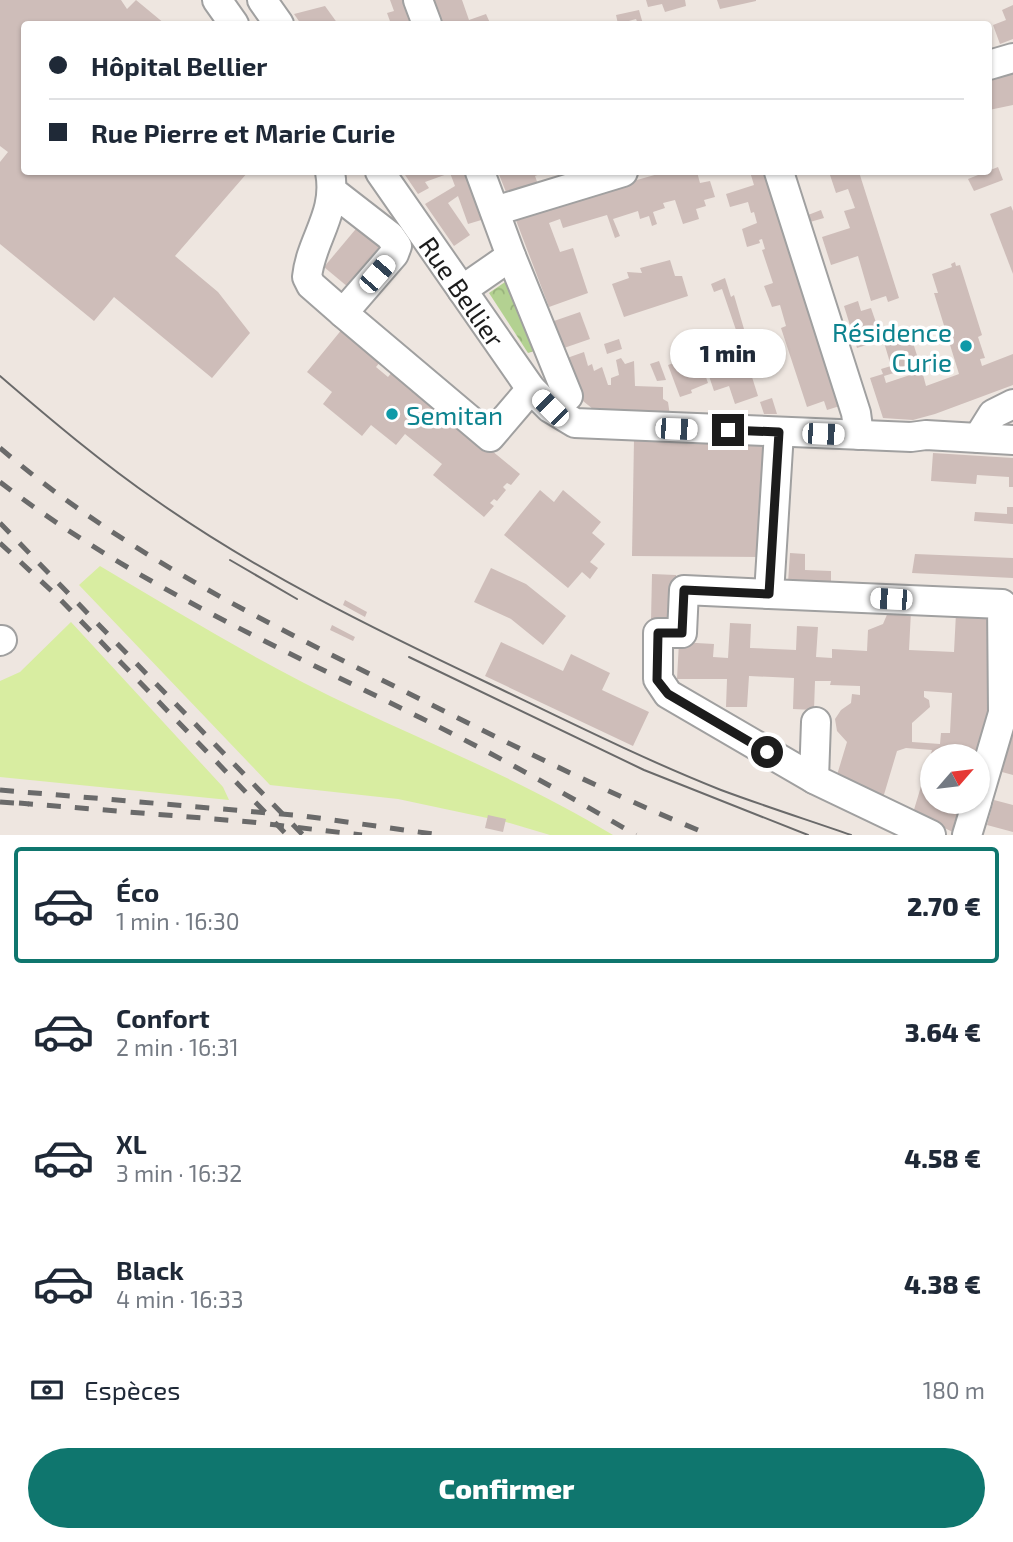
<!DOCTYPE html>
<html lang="fr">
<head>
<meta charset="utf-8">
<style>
	:root { --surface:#fff; --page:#f2f2f3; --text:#1f2937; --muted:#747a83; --line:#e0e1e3; --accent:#0f766e }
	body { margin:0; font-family:"Exo 2",sans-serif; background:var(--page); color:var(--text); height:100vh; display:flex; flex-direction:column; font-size:26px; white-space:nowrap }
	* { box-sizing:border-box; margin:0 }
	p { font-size:23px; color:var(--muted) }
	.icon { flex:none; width:38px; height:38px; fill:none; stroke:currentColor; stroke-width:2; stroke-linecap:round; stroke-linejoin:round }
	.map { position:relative; height:835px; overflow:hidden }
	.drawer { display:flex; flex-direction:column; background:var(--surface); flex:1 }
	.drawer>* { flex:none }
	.top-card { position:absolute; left:21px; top:21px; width:971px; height:154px; border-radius:7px; box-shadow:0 2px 5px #0004; display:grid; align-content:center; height:154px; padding:0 28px; background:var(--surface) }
	.needle { width:46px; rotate:62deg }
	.controls { position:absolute; left:920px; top:744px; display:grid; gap:14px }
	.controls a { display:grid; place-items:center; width:70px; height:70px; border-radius:50%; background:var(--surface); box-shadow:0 2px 5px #0004; font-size:35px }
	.end { position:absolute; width:32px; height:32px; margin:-16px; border:9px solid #1c1c1c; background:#fff; box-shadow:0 0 0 4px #fff }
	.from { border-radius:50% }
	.bubble { position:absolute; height:49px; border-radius:24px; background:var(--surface); box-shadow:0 2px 5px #0004; font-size:23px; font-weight:800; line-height:49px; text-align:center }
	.car { position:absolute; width:21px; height:42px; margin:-21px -10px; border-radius:9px; box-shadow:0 0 5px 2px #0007; background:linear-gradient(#fff 24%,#345 0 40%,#fff 0 76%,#345 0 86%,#fff 0) }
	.top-card b { display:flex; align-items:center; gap:24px; height:66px; font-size:26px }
	.top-card b+b { border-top:2px solid var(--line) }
	.top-card i { width:18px; height:18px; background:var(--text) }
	ul { padding:12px 0 0; list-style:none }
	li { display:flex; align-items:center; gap:21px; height:116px; margin:0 14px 10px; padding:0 14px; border:4px solid transparent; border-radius:7px }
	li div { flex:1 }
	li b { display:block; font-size:26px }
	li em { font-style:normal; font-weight:800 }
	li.current { border-color:var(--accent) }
	li>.icon { width:63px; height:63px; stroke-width:1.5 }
	.pay { display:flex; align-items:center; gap:18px; height:77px; padding:0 28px; font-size:26px }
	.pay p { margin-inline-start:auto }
	.button { display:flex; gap:14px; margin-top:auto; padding:14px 28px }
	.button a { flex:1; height:80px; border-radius:42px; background:var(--accent); color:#fff; font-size:28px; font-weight:800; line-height:80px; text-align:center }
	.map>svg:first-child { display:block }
	.grass { fill:#d8eda1 }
	.forest { fill:url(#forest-crowns) }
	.building { fill:#cebdb9; fill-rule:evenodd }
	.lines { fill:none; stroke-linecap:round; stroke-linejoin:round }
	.minor-casing { stroke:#a0a0a0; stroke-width:32 }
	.minor { stroke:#fff; stroke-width:28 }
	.tram { stroke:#6a6a6a; stroke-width:2 }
	.rail { stroke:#6a6a6a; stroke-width:5; stroke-dasharray:14 14; stroke-linecap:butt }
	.route { stroke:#1c1c1c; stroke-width:9 }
	.culture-dot { fill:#0f9aa8; stroke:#fff; stroke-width:2.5 }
	.labels { text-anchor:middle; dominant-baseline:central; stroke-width:7; stroke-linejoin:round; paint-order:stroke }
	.street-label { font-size:26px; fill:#1c1c1c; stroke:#fff }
	.culture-label { font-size:26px; fill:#0d838f; stroke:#fff; text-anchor:end }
</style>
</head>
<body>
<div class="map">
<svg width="1013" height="835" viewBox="0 0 1013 835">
	<defs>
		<pattern id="forest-crowns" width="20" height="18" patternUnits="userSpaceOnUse" patternTransform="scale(1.75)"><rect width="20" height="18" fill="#b3d191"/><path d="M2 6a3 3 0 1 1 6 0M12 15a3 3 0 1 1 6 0" fill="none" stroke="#99b37c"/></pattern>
	</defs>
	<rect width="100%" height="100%" fill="#eee6e0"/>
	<g class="grass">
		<path d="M100,566c84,50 167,101 255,142 87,41 176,77 258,127h-63l-44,-13 -108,-23 -128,-14 -191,-200z"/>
		<path d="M71,622l152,165 6,13 -229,-23v-96l20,-9z"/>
	</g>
	<path class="forest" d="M508,280l26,71 -6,2 -39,-60z"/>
	<g class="building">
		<path d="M0,0h121l6,9 9,-9 29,24h-141v148h224l-73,84 43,36 32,41 -38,45 -98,-81 -20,24 -94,-77v-82l8,-10 -8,-6z"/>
		<path d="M390,0h19l8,24h-26l-4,-11 7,-2z"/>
		<path d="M434,0h28l7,20 17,-6 4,9 -6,1h-41z"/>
		<path d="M646,0h39l1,6 -21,6 -3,-8 -14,3z"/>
		<path d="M717,0h39v1l-36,8z"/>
		<path d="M1013,5v34l-13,5 -7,-19 13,-5 -4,-10z"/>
		<path d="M325,6l13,18h-37l-7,-10z"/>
		<path d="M639,10l4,14h-5l-2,-5 -18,5 -2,-9z"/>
		<path d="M1013,74v31l-24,5v-30z"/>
		<path d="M998,167l5,13 -29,11 -6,-12z"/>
		<path d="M403,172h68l17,46 -20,6 -10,-28 -10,7 22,32 -16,11 -29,-42 30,-18 -5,-13 -25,9 4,6 -11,6z"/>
		<path d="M498,172h41l1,2 -5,2 4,11 -31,10z"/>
		<path d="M665,172h24v1l8,-1 3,11 10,-2 5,16 -11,3 2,6 -10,3 3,10 -16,5 -8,-24 -12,3 2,5 -12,4 4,12 -5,2 -3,-10 -9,3 -2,-8 -25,8 7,17 -5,2 -8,-23 -44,13 -3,-9 -11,4 11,29 13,-4 15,45 -39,14 -35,-92z"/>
		<path d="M750,172h18l75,233 -16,5 -3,-9 -17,6 -26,-79 5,-2 -6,-21 -8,2 -8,-21 9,-3 -11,-33 3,-1 -3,-10 -3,1 1,3 -13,4 -5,-18 15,-6 -3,-11 -3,1 -3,-11 -18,5 -4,-13 28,-9z"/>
		<path d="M829,172h30l40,126 -11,4 -2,-6 -15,5 -13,-45 -27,9 -9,-28 28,-9 -6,-17 11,-3 -7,-19 -12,4z"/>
		<path d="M1011,206l2,5v63l-23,-60z"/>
		<path d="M821,210l3,8 -14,4 -2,-7z"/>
		<path d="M360,224l30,26 -36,42 -30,-25z"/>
		<path d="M670,260l5,16h7l6,20 -64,21 -12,-33 17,-6 -2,-6 15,1 -2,-5z"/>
		<path d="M955,262l1,4 4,-1 22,70 -4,2 7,21 -5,1 2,7 31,-12v31l-78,29 -22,6 -30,-2 -13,-40 13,-4 -2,-5 10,-3 -8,-27 26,-9 11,35 -36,11 2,7 36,-12 4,15 33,-12 -25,-81h4l-6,-19 20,-7 -1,-3z"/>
		<path d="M725,278l6,19 3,-2 15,51 -7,2 2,6 -10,3 1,4 11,-3 12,38 -23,8 -6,-18 -15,5 -9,-27 11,-4 -2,-3 15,-5 -6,-18 13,-4 -14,-41 -8,3 -3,-8z"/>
		<path d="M858,301l3,10 10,-3 11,32 -25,8 -13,-42z"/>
		<path d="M580,312l10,27 -26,9 -10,-27z"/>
		<path d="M343,328l27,22 -3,2 13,10 -4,5 12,10 4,-5 12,11 2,-3 114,94 -9,11 -4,-2 -4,4 3,3 -9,11 -3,-2 -4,4 4,3 -10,11 -51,-42 9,-11 -37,-30 -9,11 -25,-20 -9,11 -39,-32 9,-12 -25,-20z"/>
		<path d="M619,339l3,10 -15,5 -3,-10z"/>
		<path d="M584,352l4,14 4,-2 2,7 8,-4 6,18h3v-7l8,-3 -3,-15 5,-2 4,6 9,-3 1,25 28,1v12l5,3 2,14 -72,-3 -15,-12 -16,-43z"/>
		<path d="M698,354l10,29 -17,7 1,3 -12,4 -12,-32z"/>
		<path d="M659,361l7,19 -9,1 -7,-17z"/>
		<path d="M772,398l5,16h-13l-4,-12z"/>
		<path d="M634,439l132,2 -4,116 -130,-1z"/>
		<path d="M933,453l80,5v29h-4v-10l-32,-2 -1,9 -45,-3z"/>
		<path d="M540,490l14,12 9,-12 38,32 -9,11 13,11 -15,18 8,6 -8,11 -8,-7 -14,16 -64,-53z"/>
		<path d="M1007,507h6v17l-39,-3 1,-9 32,2z"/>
		<path d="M790,553l15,1v16l26,1v14l-43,-2z"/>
		<path d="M915,554l98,4v20l-101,-5z"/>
		<path d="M491,568l35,16 40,32 -23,29 -32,-26 -37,-17z"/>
		<path d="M652,574l24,1 -1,47 -24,-1z"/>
		<path d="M345,600l22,12 -2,5 -22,-12z"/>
		<path d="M889,610l22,1 -2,39 45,2 2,-39 36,2 -6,130 -8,11h-45v46h36l-10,33 -46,-22 19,-63 -26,-2 -9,3 -14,47 -46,-23 10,-33 -10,-11 -2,-12 6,-9 10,-7 1,-9 8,1v-9l-30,-1 1,-4h-16l-1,29 -21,-1 1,-31 -45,-2 -2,31h-21l1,-28h-50l2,-37 35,2 -1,13 15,1 2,-35 21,1 -1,24 46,2 1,-24 21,1 -2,30 16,1v-9l35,2 1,-21 15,-6zM924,691l28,2 -2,40h-9l-1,11 -28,-2v-19l18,-16 -1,-7 -5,-3z"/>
		<path d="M332,625l23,12 -2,4 -23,-11z"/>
		<path d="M501,642l62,29 8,-17 39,19 -8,17 47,22 -16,34 -148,-70z"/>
		<path d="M1012,733h1v42l-11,-3z"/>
		<path d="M994,800l19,5v27l-26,-7z"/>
		<path d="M488,815l18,4 -3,13 -18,-4z"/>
	</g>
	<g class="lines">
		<g class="minor-casing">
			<g id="minor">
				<path d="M217,0l17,24"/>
				<path d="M262,0l17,24"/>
				<path d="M418,0l9,24"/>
				<path d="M989,65l24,-7"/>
				<path d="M330,172c8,42 -19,67 -23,105l4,8 32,28 51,-59 3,-8 -7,-10 -58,-45"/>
				<path id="s1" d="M380,172l151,217 19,19 25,15 336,14 15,-2 87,5"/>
				<path d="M480,172l31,84 57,140"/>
				<path d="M779,172l77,241 3,22"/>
				<path d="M495,211l128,-39"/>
				<path d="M462,290l49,-34"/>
				<path d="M343,313l147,124 41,-48"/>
				<path d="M779,432l-10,162 -85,-4 -2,43h-24v46l10,15 146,85"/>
				<path d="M978,438l15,-24 20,-10"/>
				<path d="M769,594l233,10 1,109 -25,85"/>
				<path d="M0,641l2,-1"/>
				<path d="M816,722l-2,57 117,56"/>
				<path d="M967,835l10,-33"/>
			</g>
		</g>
		<use href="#minor" class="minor"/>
		<g class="tram">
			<path d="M0,376c51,44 102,87 157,125 104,73 219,129 333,183 77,37 153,75 231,106 43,16 87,30 130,45"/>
			<path d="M230,560l67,39"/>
			<path d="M409,657l235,113 164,65"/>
		</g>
		<g class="rail">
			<path d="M0,448c121,103 253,168 394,238 104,52 208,105 316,149"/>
			<path d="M0,482c129,99 276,164 421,236 73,36 145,76 215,117"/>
			<path d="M0,523l303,312"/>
			<path d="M0,543l55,51 232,241"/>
			<path d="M0,790l304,26 136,19"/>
			<path d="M0,802l29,2"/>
			<path d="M19,803l232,19 111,13"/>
		</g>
	</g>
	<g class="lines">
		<path class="route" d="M728,430l51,2 -10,162 -85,-4 -2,43h-24l-1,47 11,14 99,58"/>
	</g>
	<g class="culture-dot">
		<circle cx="966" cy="346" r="7"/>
		<circle cx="392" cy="414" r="7"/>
	</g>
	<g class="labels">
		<g class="street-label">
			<text stroke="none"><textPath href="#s1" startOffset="145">Rue Bellier</textPath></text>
		</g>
		<g class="culture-label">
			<text x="952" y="331">Résidence<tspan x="952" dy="30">Curie</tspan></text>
			<text x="406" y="414" text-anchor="start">Semitan</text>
		</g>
	</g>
</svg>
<div class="controls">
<a><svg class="needle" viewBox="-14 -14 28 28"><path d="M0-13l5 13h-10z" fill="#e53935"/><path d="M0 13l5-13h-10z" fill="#747a83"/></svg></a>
</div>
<i class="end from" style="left:767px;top:752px"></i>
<i class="end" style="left:728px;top:430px"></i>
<div class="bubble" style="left:670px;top:329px;width:116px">1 min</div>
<i class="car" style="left:377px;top:274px;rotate:41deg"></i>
<i class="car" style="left:550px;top:408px;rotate:315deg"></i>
<i class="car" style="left:676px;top:429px;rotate:92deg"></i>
<i class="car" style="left:823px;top:434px;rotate:92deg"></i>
<i class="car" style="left:891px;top:599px;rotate:273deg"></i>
<div class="top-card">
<b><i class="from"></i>Hôpital Bellier</b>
<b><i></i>Rue Pierre et Marie Curie</b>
</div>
</div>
<section class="drawer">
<ul>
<li class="current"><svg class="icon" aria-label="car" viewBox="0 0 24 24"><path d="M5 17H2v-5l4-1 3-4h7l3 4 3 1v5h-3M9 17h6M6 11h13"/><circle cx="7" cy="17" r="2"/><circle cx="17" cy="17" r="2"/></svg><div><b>Éco</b><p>1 min · 16:30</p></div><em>2.70 €</em></li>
<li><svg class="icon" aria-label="car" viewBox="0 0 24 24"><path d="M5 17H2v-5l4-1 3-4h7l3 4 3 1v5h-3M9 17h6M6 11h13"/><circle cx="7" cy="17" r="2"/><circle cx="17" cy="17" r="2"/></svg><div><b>Confort</b><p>2 min · 16:31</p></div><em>3.64 €</em></li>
<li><svg class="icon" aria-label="car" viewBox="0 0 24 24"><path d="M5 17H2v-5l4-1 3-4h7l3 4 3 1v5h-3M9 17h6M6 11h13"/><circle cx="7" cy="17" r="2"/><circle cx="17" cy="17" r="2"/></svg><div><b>XL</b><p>3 min · 16:32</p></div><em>4.58 €</em></li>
<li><svg class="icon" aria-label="car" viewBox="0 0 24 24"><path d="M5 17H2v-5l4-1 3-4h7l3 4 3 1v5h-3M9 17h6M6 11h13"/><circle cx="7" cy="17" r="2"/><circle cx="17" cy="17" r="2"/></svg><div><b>Black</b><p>4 min · 16:33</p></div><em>4.38 €</em></li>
</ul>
<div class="pay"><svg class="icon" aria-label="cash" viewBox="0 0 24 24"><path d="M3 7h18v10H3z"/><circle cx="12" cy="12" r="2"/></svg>Espèces<p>180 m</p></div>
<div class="button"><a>Confirmer</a></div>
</section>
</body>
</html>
